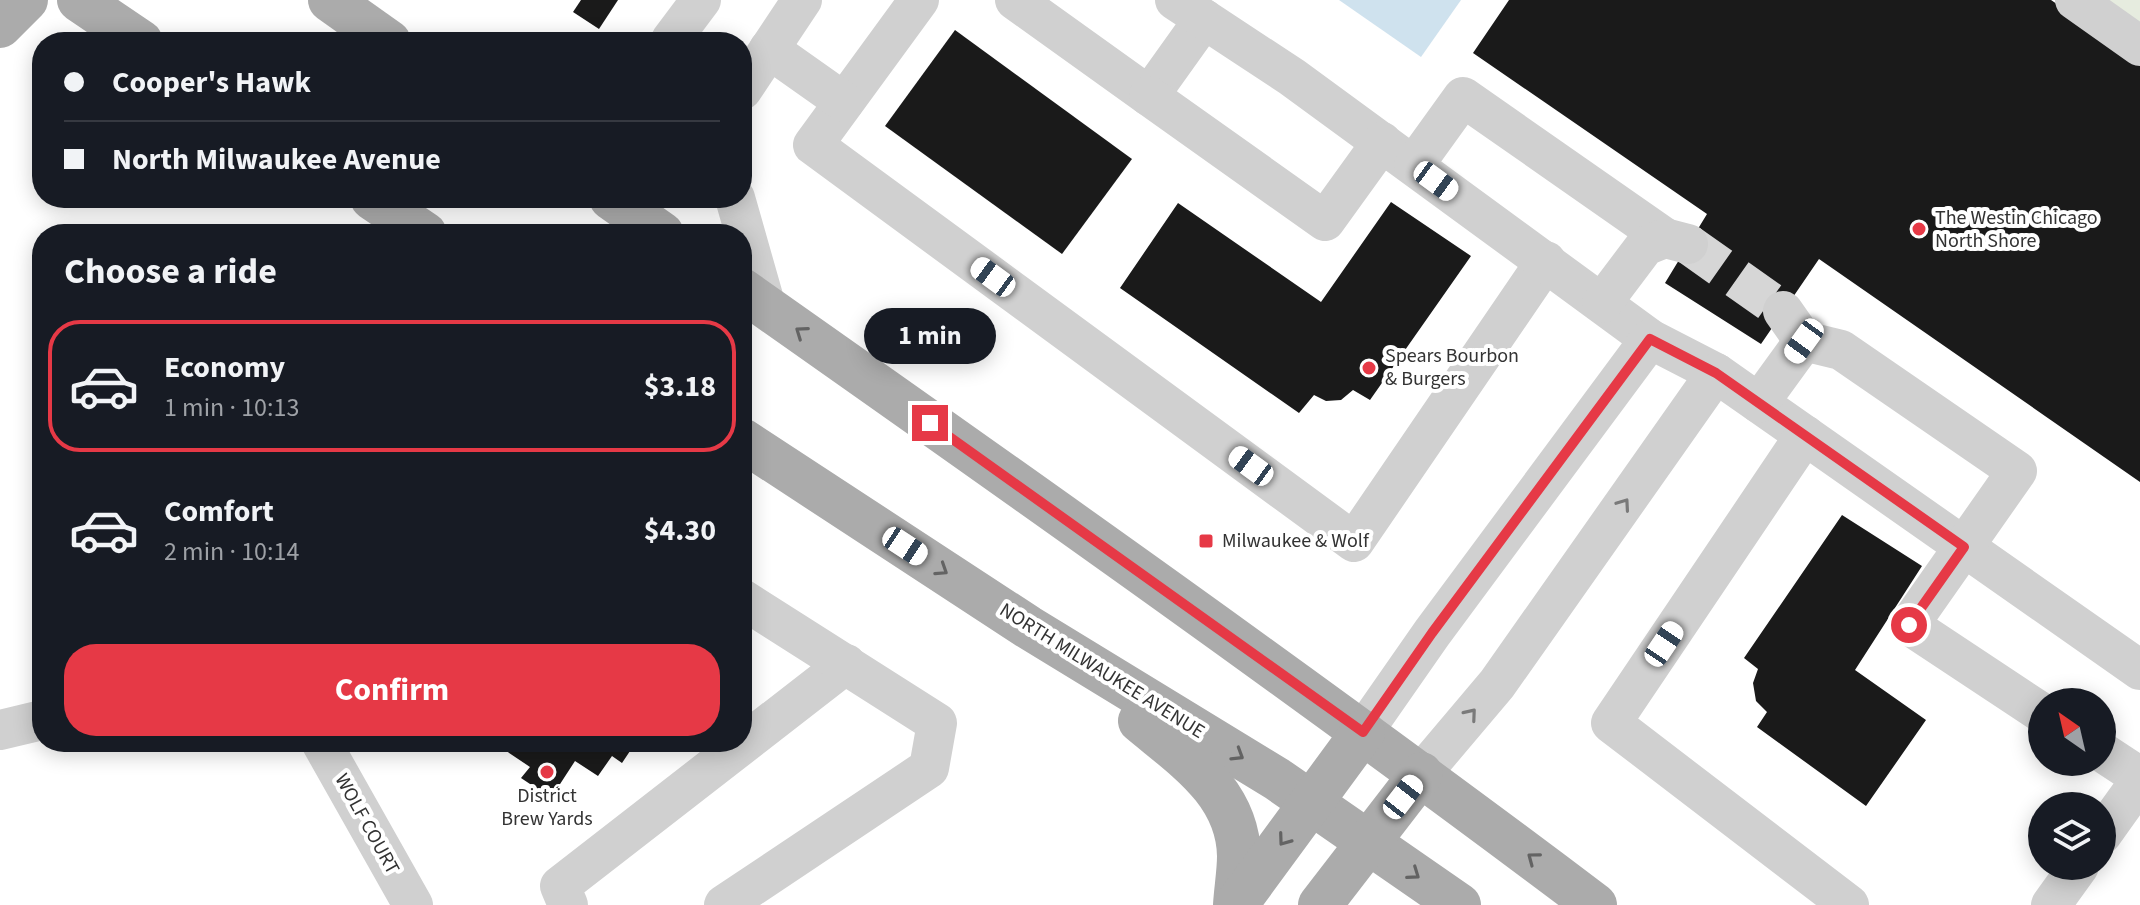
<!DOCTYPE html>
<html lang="en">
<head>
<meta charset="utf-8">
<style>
	:root { --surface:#171b24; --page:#20242c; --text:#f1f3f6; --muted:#9ea1a6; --line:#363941; --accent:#e63946 }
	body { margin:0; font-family:"Source Sans 3",sans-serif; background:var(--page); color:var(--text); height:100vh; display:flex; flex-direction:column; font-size:30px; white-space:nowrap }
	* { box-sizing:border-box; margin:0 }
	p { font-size:26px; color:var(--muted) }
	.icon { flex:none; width:44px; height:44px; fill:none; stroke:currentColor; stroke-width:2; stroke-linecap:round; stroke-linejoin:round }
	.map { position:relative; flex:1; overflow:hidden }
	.details { position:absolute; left:32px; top:224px; width:720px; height:528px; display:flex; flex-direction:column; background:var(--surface); border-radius:32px; box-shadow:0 4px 20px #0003 }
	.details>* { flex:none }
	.top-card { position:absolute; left:32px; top:32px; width:720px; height:176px; border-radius:32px; box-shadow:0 4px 20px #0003; display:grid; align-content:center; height:176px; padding:0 32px; background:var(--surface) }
	.needle { width:52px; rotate:326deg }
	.controls { position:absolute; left:2028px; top:688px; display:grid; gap:16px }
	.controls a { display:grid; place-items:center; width:88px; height:88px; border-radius:50%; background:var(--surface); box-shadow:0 4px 20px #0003; font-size:40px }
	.end { position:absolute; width:36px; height:36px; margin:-18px; border:10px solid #e63946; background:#fff; box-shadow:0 0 0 4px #fff }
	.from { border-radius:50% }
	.bubble { position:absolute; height:56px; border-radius:28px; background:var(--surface); box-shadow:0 4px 20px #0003; font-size:26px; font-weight:700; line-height:56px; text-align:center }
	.car { position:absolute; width:24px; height:48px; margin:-24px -12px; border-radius:10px; box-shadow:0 0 6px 2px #0007; background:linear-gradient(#fff 24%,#345 0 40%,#fff 0 76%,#345 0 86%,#fff 0) }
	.top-card b { display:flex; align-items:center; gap:28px; height:76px; font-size:30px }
	.top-card b+b { border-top:2px solid var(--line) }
	.top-card i { width:20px; height:20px; background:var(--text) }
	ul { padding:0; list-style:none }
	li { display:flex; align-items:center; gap:24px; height:132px; margin:0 16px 12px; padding:0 16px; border:4px solid transparent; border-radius:32px }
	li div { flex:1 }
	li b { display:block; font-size:30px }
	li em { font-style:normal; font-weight:700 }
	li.on { border-color:var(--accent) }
	li>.icon { width:72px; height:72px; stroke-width:1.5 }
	h2 { padding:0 32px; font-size:36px; line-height:96px }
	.button { display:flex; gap:16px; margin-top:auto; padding:16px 32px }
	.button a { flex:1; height:92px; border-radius:32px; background:var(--accent); color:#fff; font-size:32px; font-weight:700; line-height:92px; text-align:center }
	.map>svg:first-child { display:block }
	.green { fill:#e6ecdf }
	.water { fill:#cfe2ee }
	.building { fill:#1a1a1a }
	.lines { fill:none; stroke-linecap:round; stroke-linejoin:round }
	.minor-tunnel { stroke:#d6d6d6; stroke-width:40; stroke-dasharray:40 20; stroke-linecap:butt }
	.minor { stroke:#d0d0d0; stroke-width:40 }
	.major { stroke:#ababab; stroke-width:44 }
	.oneway { stroke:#636363 }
	.oneway2 { stroke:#7a7a7a }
	.route { stroke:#e63946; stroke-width:10 }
	.poi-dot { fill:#e63946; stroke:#fff; stroke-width:3 }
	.labels { text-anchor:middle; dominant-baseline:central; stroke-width:8; stroke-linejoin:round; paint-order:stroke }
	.poi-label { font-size:20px; fill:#333; stroke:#fff; text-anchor:start }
	.street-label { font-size:20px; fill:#333; stroke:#fff }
</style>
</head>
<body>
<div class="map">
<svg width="2140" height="905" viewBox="0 0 2140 905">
	<rect width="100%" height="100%" fill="#fff"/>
	<path class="green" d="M2096,0h44v31z"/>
	<path class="water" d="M1339,0h122l-40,57z"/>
	<g class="building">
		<path d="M581,0h37l-19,29 -26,-17z"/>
		<path d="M1509,0h542l89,61v421l-321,-223 -58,85 -96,-61 42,-69 -234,-161z"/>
		<path d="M955,30l177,129 -70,95 -177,-128z"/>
		<path d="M1391,202l80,54 -101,144 -17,-10 -12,10 -15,1 -12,-6 -15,18 -179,-125 58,-85 143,99z"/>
		<path d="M1842,515l80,51 -67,104 71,50 -60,86 -109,-79 10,-15 -11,-11 -3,-18 5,-14 -14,-11z"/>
		<path d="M493,742h143l-14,21 -10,-7 -14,20 -23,-15 -24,37 -30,-20 9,-11z"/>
	</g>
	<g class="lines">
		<path class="minor-tunnel" d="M1688,244l95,67"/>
		<g class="minor">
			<path d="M919,0l-106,145 541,397 192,-281"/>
			<path d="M1015,0l134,96 55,-77"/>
			<path d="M1175,0l117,77 358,262 66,34 424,297"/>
			<path d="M2075,0l65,46"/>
			<path d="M674,42l-3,-2 30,-40"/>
			<path d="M769,49l75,53"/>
			<path d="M742,90l60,-90"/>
			<path d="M1149,96l176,125 57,-79"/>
			<path d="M1414,165l49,-68 202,141"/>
			<path d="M735,198l31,109"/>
			<path d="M1602,303l43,-57 20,-8 23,6"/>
			<path d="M1783,311l21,30 37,9 176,121 -108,154 133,88"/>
			<path d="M1759,403l45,-62"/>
			<path d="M1805,435l-194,288 238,182"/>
			<path d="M0,730l42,-10"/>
			<path d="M1363,732l69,-99 218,-294"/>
			<path d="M321,742l92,163"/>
			<path d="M2102,752l38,25"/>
			<path d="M1421,774l76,-90 219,-311"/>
			<path d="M2102,834l38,-53"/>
			<path d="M568,905l-8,-19 286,-222"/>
			<path d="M724,905l205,-137 8,-45 -195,-124"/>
			<path d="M2051,905l28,-39"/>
		</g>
		<g class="major">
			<path d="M79,0l62,42"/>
			<path d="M330,0l59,42"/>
			<path d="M0,26l26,-26"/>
			<path d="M372,198l53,36"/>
			<path d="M611,198l51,36"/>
			<path d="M742,290c287,202 573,404 853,615"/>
			<path d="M742,440l286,187 249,152 182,126"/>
			<path d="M1140,721c44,37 98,71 99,135 0,16 -3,33 -4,49"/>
			<path d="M1236,905l127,-173"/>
			<path d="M1320,905l101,-131"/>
		</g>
	</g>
	<defs><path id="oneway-chevron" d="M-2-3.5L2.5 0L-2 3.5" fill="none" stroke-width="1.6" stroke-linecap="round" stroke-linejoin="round" transform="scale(2)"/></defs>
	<g class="oneway">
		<use href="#oneway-chevron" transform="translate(801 332) rotate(-145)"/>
		<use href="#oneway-chevron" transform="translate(942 570) rotate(33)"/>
		<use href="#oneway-chevron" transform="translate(1238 755) rotate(32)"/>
		<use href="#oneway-chevron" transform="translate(1284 840) rotate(126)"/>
		<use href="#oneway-chevron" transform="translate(1533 858) rotate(-143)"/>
		<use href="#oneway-chevron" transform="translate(1414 874) rotate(35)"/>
	</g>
	<g class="oneway2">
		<use href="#oneway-chevron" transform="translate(1624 504) rotate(-55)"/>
		<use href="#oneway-chevron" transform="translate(1471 714) rotate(-50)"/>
	</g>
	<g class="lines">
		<path class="route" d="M930,423l433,309 69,-99 218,-294 66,34 248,174 -55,78"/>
	</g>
	<g class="poi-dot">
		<circle cx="1919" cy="229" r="8"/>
		<circle cx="1369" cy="368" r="8"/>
		<rect x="1198" y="533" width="16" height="16" rx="4"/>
		<circle cx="547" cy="772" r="8"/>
	</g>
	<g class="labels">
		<g class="poi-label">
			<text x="1935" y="218">The Westin Chicago<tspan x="1935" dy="23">North Shore</tspan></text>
			<text x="1385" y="356">Spears Bourbon<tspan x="1385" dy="23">&amp; Burgers</tspan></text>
			<text x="1222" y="541">Milwaukee &amp; Wolf</text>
			<text x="547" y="796" text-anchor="middle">District<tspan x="547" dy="23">Brew Yards</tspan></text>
		</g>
		<g class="street-label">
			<text transform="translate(1102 671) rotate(32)">NORTH MILWAUKEE AVENUE</text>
			<text transform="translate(367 824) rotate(61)">WOLF COURT</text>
		</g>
	</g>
</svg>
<div class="controls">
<a><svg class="needle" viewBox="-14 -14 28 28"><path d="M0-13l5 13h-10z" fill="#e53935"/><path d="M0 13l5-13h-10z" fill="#9ea1a6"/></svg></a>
<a><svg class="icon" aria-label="layers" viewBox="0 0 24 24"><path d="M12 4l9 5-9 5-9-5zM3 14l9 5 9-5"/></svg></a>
</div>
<i class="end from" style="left:1909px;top:625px"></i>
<i class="end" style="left:930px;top:423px"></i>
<div class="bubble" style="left:864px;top:308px;width:132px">1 min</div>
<i class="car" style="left:1436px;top:181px;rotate:126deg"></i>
<i class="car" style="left:993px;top:277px;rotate:306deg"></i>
<i class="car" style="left:1804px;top:341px;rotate:216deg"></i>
<i class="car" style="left:1251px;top:466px;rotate:306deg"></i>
<i class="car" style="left:905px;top:546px;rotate:123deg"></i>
<i class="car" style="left:1664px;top:644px;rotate:34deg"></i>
<i class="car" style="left:1403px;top:797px;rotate:38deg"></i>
<div class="top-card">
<b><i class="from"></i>Cooper's Hawk</b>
<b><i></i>North Milwaukee Avenue</b>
</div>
<section class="details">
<h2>Choose a ride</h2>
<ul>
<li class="on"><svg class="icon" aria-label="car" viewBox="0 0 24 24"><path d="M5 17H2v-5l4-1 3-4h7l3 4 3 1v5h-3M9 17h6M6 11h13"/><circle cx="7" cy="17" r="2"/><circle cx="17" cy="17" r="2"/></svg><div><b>Economy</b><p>1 min · 10:13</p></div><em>$3.18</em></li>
<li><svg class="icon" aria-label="car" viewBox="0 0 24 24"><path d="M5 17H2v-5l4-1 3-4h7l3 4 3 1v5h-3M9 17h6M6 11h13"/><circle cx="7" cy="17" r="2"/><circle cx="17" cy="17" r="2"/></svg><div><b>Comfort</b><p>2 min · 10:14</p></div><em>$4.30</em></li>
</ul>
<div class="button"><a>Confirm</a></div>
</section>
</div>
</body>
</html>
